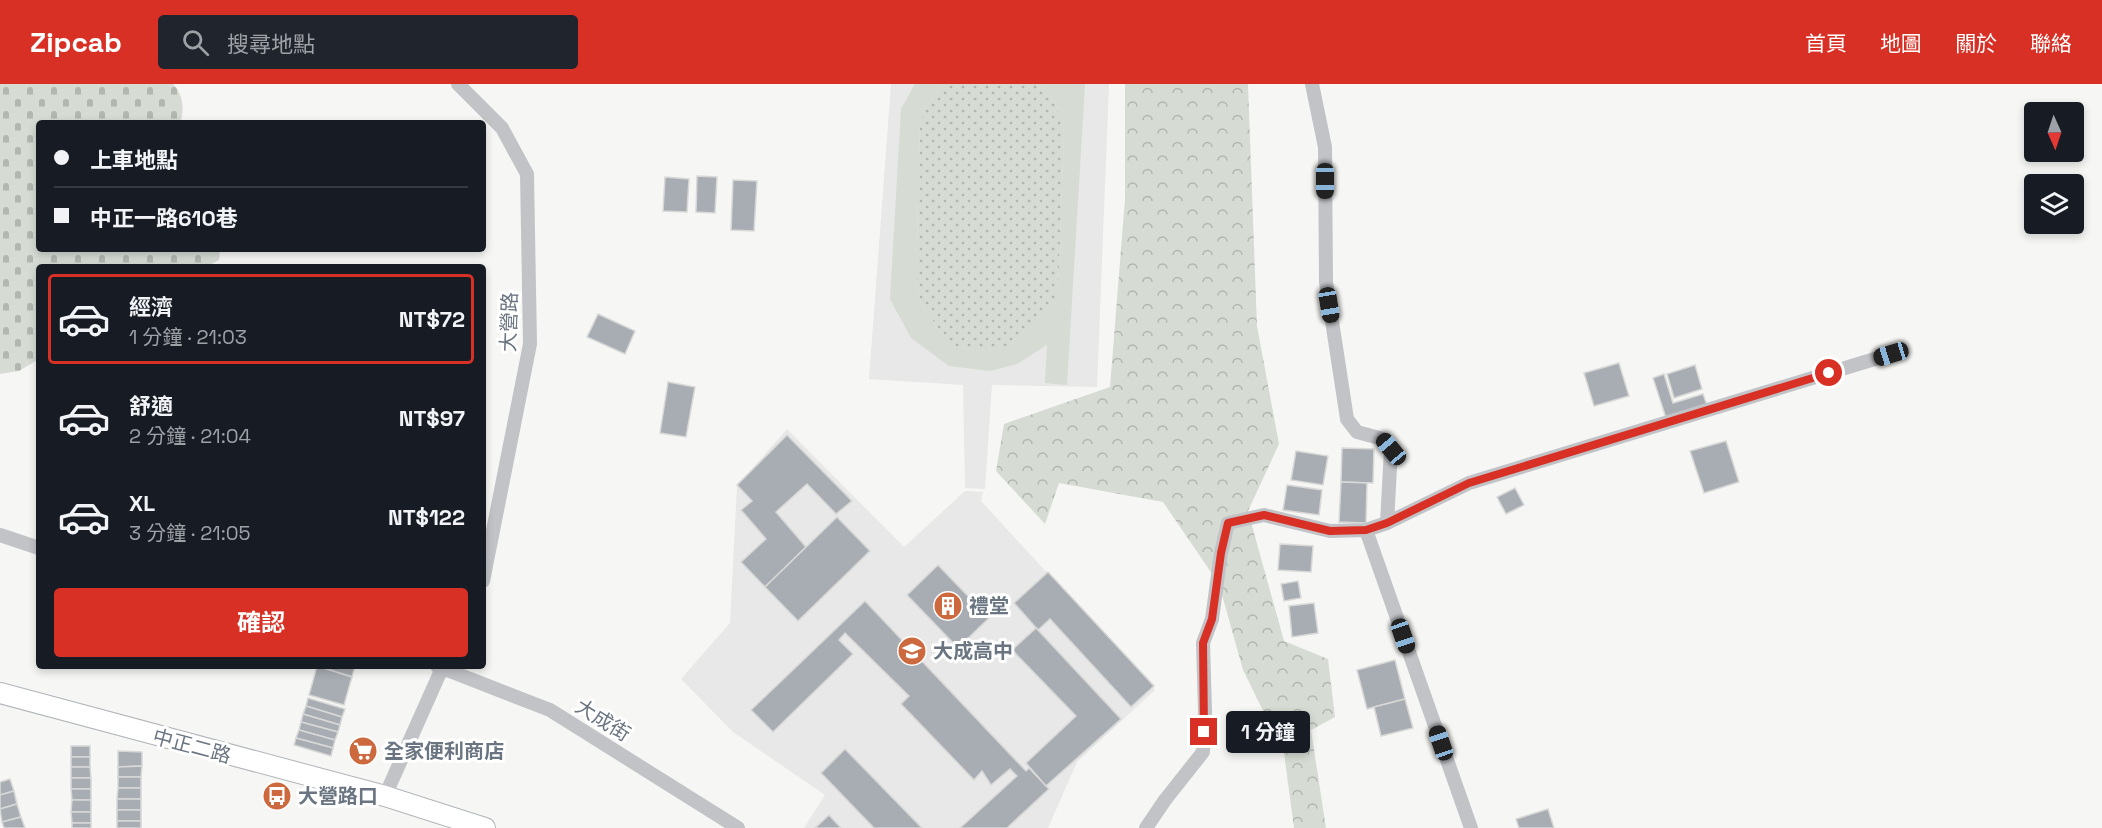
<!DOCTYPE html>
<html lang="zh-TW">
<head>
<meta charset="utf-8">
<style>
	:root { --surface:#171b24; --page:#20242c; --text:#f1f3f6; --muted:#9ea1a6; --line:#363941; --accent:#d93025 }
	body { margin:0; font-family:"Space Grotesk","Noto Sans TC",sans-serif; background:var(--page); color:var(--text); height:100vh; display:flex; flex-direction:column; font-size:22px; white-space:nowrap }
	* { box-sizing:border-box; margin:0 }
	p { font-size:20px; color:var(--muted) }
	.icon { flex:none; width:33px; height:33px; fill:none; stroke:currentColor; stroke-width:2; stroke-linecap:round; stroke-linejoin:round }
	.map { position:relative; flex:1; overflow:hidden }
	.details { position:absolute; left:36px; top:180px; width:450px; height:405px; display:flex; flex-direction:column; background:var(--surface); border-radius:6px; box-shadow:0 3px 9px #0003 }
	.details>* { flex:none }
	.hud { position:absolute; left:36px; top:36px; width:450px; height:132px; border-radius:6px; box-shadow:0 3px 9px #0003; display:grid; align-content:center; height:132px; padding:0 18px; background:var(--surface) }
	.needle { width:39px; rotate:177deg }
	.controls { position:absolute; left:2024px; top:18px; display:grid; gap:12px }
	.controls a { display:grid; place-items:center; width:60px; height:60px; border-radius:6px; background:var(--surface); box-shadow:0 3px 9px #0003; font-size:30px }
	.end { position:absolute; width:27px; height:27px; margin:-14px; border:8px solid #d93025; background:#fff; box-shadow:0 0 0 3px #fff }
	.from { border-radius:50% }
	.bubble { position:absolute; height:42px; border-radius:6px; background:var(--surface); box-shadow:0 3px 9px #0003; font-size:20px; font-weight:700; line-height:42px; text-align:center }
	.car { position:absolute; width:18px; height:36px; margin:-18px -9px; border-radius:8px; box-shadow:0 0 4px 2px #0007; background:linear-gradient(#222 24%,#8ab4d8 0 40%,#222 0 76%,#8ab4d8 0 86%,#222 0) }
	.hud b { display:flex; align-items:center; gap:21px; height:57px; font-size:22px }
	.hud b+b { border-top:2px solid var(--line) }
	.hud i { width:15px; height:15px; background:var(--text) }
	ul { padding:10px 0 0; list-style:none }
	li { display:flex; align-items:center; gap:18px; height:90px; margin:0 12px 9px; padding:0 6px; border:3px solid transparent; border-radius:6px }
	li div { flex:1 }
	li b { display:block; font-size:22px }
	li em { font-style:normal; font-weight:700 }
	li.active { border-color:var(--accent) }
	li>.icon { width:54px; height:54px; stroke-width:1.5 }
	.button { display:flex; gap:12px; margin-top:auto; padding:12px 18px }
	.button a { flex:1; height:69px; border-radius:6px; background:var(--accent); color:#fff; font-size:24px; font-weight:700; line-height:69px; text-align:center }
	header { display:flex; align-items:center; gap:36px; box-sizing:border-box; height:84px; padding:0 30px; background:var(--accent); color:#fff }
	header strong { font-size:28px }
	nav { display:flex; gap:33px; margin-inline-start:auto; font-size:21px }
	.search { width:420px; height:54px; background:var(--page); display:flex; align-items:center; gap:15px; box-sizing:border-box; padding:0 21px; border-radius:6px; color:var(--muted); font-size:22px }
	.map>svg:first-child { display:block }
	.built { fill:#e7e8e7 }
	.grass { fill:url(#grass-dots) }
	.forest { fill:url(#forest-crowns) }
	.cemetery { fill:url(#cemetery-stones) }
	.garden { fill:#d6dbd4 }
	.building { fill:#a8adb3; stroke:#d8d8d7; stroke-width:1.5 }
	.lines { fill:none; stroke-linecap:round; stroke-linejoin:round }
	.secondary-casing { stroke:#b1b5b9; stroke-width:22 }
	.street { stroke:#c1c3c7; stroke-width:14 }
	.secondary { stroke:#fff; stroke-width:20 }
	.route { stroke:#d93025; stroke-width:8 }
	.labels { text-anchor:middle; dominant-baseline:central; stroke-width:6; stroke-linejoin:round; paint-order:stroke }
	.street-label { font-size:20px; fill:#6a7581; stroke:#fff }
	.poi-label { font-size:20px; font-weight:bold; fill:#6a7581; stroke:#fff; text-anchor:start }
</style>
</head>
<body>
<header>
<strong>Zipcab</strong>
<div class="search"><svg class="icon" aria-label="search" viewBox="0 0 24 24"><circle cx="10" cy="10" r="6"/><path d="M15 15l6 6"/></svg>搜尋地點</div>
<nav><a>首頁</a><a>地圖</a><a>關於</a><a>聯絡</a></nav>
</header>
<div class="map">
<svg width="2102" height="744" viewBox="0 0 2102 744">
	<defs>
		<pattern id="grass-dots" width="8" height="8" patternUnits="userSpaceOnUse" patternTransform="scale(1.5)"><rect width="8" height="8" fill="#d6dbd4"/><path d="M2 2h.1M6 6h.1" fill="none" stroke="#b2b6b1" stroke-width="1.8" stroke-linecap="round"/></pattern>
		<pattern id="forest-crowns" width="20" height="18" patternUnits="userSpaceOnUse" patternTransform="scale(1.5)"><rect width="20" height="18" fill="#d6dbd4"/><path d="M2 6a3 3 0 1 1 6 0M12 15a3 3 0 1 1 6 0" fill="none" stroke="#b2b6b1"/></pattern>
		<pattern id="cemetery-stones" width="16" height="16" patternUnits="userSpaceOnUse" patternTransform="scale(1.5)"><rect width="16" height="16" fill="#d6dbd4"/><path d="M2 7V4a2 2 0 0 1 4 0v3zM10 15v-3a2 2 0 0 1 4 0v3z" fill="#b2b6b1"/></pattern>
	</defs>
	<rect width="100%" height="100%" fill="#f6f7f4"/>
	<g class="built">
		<path d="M891,0h218l-12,303 -105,-2 -7,104 -20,-1 -2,-103 -94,-6z"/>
		<path d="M787,345l117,118 61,-56 18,1 -2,9 174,189 -78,72 -29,66h-244l21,-33 -92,-63 -52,-53 49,-56 7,-137z"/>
	</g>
	<path class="grass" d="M943,0h95c17,10 22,30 26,48l-6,162 -26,32 -25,20 -26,5 -26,-5 -18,-19 -16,-24 -5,-23 4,-156 3,-13z"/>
	<path class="forest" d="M1125,0h123l9,242 22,118 -31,67 36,130 44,18 7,58 -24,13 15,98h-32l-10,-75 -41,-83 -24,-86 -56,-82 -104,-19 -14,41 -49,-53 8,-47 106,-37 15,-188z"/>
	<path class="cemetery" d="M0,0h173c10,10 12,26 7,39h-141v126h181l-1,11 -13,7h-167v92l-20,12 -19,3z"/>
	<path class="garden" d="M915,0h28l-20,27 -3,13 -4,156 5,23 16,24 19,19 25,5 26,-5 25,-20 26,-32 6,-162c-4,-18 -9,-38 -26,-48h47l-18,301 -22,-2 2,-38 -30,19 -27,7 -41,-5 -38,-28 -21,-39 11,-190z"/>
	<g class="building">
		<path d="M697,92l20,1 -2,36 -19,-1z"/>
		<path d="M665,93l24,2 -2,33 -24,-1z"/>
		<path d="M733,96l24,1 -3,50 -23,-1z"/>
		<path d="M598,230l37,17 -10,23 -38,-17z"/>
		<path d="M1619,279l10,33 -35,10 -10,-33z"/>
		<path d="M1695,281l7,24 -28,9 -7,-24z"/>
		<path d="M1664,290l9,29 30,-9 5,14 -41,13 -14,-43z"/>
		<path d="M668,298l27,5 -9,50 -26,-4z"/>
		<path d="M787,351l65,66 -16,13 -29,-30 -31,28 30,35 -41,40 -24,-25 25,-23 -25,-29 11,-9 -15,-16z"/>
		<path d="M1726,357l13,41 -35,11 -14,-42z"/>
		<path d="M1342,364l32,1 -1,34 -32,-1z"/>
		<path d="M1296,367l32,5 -5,29 -32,-5z"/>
		<path d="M1341,398l26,1 -1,40 -27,-1z"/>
		<path d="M1287,401l35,5 -3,25 -36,-5z"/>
		<path d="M1515,404l9,17 -18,9 -9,-17z"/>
		<path d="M837,433l33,34 -72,70 -33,-34z"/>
		<path d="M1280,460l33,2 -2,26 -33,-2z"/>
		<path d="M938,481l51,53 -31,30 -51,-53z"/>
		<path d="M1048,488l106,114 -23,21 -81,-88 -12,11 -24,-27z"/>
		<path d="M1298,497l3,17 -17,3 -3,-17z"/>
		<path d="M865,517l161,170 3,-3 20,21 -42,39h-47l57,-52 -7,-7 -19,16 -9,-14 -8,9 -73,-76 8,-8 -64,-63 -6,7 14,14 -80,78 -22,-22z"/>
		<path d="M1314,519l4,30 -26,4 -3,-31z"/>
		<path d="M1036,544l85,91 -75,67 -20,-23 50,-47 -64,-66z"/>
		<path d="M1395,576l10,39 -38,10 -10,-39z"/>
		<path d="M317,582h38l-3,11z"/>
		<path d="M317,582l35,11 -8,28 -35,-10z"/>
		<path d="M308,614l37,11 -3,8 -36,-11z"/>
		<path d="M1405,615l8,29 -32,8 -7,-29z"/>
		<path d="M306,622l36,11 -2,8 -37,-11z"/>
		<path d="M303,630l37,11 -2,7 -37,-10z"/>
		<path d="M301,638l37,10 -3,8 -36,-10z"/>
		<path d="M299,646l36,10 -2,8 -37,-10z"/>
		<path d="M296,654l37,10 -2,8 -37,-11z"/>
		<rect x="71" y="662" width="19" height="11"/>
		<path d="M845,665l77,79h-48l-53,-55z"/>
		<path d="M118,667l24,1v14l-24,1z"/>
		<rect x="71" y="673" width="19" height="10"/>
		<path d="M142,682l-1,11h-23v-10z"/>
		<path d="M71,683h19l1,11h-20z"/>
		<rect x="118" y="693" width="23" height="11"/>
		<rect x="71" y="694" width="20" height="11"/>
		<path d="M10,695l4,12 -14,4v-13z"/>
		<path d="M118,704h23v11h-24z"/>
		<path d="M71,705h20v11h-19z"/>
		<path d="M14,707l3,13 -17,5v-14z"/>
		<rect x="117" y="715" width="24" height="11"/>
		<path d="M72,716h19v12h-20z"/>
		<path d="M17,720l4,13 -19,5 -2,-13z"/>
		<path d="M1548,725l6,19h-35l-3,-9z"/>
		<rect x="117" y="726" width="24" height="11"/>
		<path d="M71,728h20v11h-19z"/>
		<path d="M829,731l12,13h-26z"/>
		<path d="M21,733l4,11h-21l-2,-6z"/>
		<rect x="117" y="737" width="24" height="7"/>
		<rect x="72" y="739" width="19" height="5"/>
	</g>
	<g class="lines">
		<g class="secondary-casing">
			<path id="secondary" d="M0,609l385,103 100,32"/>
		</g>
		<g class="street">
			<path d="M458,0l44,44 25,46 3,170 -47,237"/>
			<path d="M1312,0l13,63 1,135 21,137 10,13 26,7 8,10 -4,74"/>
			<path d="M1366,446l105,298"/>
			<path d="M0,451l39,13"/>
			<path d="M437,582l113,44 188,118"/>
			<path d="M385,712l58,-130"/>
			<path d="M1146,744l19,-28 38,-48 2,-41 -2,-68 9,-24 9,-66 7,-30 36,-8 66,16 36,-1 21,-7 82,-40 422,-129"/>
		</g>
		<use href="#secondary" class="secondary"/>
	</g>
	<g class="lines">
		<path class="route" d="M1204,648l-1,-89 9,-24 9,-66 7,-30 36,-8 66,16 36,-1 21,-7 82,-40 360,-110"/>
	</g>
	<defs>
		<g id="building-disc" transform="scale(1.5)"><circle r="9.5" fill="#cd693e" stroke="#fff"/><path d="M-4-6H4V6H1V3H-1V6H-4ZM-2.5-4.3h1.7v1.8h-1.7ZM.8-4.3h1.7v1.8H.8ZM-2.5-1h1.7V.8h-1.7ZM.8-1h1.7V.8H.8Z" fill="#fff"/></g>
		<g id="school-disc" transform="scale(1.5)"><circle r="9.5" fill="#cd693e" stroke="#fff"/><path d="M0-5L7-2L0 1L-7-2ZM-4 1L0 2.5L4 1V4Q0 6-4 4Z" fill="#fff"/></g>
		<g id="supermarket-disc" transform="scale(1.5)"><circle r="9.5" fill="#cd693e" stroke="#fff"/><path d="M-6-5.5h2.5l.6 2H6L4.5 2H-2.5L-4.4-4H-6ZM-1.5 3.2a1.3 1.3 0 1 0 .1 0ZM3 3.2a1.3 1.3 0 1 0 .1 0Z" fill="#fff"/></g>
		<g id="bus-disc" transform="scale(1.5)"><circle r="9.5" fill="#cd693e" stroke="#fff"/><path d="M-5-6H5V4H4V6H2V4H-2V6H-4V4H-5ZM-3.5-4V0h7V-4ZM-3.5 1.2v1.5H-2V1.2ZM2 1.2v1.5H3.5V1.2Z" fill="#fff"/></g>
	</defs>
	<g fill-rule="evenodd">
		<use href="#building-disc" x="948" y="522"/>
		<use href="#school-disc" x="912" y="567"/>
		<use href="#supermarket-disc" x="363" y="667"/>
		<use href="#bus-disc" x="277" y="712"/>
	</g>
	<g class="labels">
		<g class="street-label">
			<text transform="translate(509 238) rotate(-88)">大營路</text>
			<text transform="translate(603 636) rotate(32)">大成街</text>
			<text transform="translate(192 662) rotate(15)">中正二路</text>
		</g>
		<g class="poi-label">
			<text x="969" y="522">禮堂</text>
			<text x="933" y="567">大成高中</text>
			<text x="384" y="667">全家便利商店</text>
			<text x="298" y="712">大營路口</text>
		</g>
	</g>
</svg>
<div class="controls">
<a><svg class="needle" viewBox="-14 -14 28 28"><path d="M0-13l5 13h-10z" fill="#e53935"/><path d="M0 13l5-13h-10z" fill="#9ea1a6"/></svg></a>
<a><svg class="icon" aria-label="layers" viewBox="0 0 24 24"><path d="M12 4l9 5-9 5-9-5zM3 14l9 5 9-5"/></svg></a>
</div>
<i class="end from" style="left:1829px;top:289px"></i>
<i class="end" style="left:1204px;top:648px"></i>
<div class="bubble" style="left:1226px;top:627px;width:84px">1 分鐘</div>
<i class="car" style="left:1325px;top:97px;rotate:180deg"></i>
<i class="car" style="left:1329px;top:221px;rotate:171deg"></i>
<i class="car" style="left:1891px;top:270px;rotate:253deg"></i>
<i class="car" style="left:1391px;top:365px;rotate:320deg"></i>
<i class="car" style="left:1403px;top:552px;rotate:161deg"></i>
<i class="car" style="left:1441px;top:659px;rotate:341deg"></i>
<div class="hud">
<b><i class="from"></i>上車地點</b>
<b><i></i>中正一路610巷</b>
</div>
<section class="details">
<ul>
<li class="active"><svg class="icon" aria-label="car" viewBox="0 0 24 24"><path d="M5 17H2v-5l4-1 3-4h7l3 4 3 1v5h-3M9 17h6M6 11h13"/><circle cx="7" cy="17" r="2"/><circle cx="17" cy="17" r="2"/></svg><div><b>經濟</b><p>1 分鐘 · 21:03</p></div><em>NT$72</em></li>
<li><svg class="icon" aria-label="car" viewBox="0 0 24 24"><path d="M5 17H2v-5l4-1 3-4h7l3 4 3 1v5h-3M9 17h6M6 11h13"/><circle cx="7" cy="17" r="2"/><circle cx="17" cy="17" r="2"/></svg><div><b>舒適</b><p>2 分鐘 · 21:04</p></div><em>NT$97</em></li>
<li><svg class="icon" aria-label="car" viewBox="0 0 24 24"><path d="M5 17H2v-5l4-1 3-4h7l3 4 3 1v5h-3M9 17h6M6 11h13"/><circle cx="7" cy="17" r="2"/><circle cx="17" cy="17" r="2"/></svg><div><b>XL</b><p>3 分鐘 · 21:05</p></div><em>NT$122</em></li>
</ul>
<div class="button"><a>確認</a></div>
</section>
</div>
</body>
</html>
